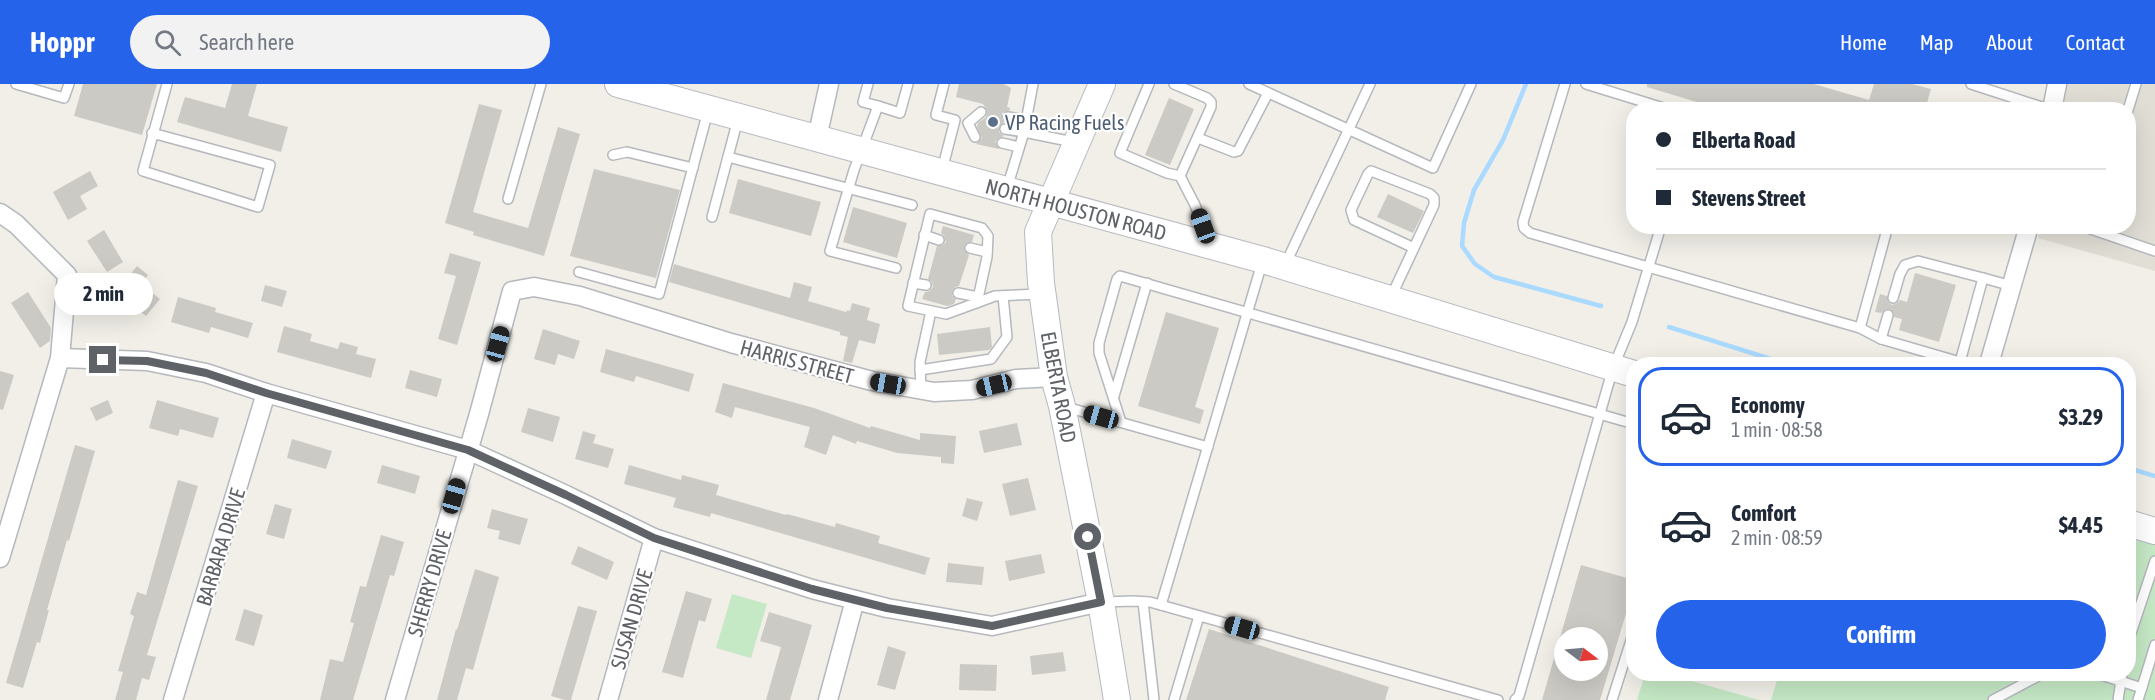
<!DOCTYPE html>
<html lang="en">
<head>
<meta charset="utf-8">
<style>
	:root { --surface:#fff; --page:#f2f2f3; --text:#1f2937; --muted:#747a83; --line:#e0e1e3; --accent:#2563eb }
	body { margin:0; font-family:"Asap Condensed",sans-serif; background:var(--page); color:var(--text); height:100vh; display:flex; flex-direction:column; font-size:22px; white-space:nowrap }
	* { box-sizing:border-box; margin:0 }
	p { font-size:20px; color:var(--muted) }
	.icon { flex:none; width:33px; height:33px; fill:none; stroke:currentColor; stroke-width:2; stroke-linecap:round; stroke-linejoin:round }
	.map { position:relative; flex:1; overflow:hidden }
	.details { position:absolute; left:1626px; top:273px; width:510px; height:324px; display:flex; flex-direction:column; background:var(--surface); border-radius:24px; box-shadow:0 6px 24px #0002 }
	.details>* { flex:none }
	.hud { position:absolute; left:1626px; top:18px; width:510px; height:132px; border-radius:24px; box-shadow:0 6px 24px #0002; display:grid; align-content:center; height:132px; padding:0 30px; background:var(--surface) }
	.needle { width:39px; rotate:106deg }
	.tools { position:absolute; left:1554px; top:543px; display:grid; gap:12px }
	.tools a { display:grid; place-items:center; width:54px; height:54px; border-radius:50%; background:var(--surface); box-shadow:0 6px 24px #0002; font-size:30px }
	.end { position:absolute; width:27px; height:27px; margin:-14px; border:8px solid #5f6368; background:#fff; box-shadow:0 0 0 3px #fff }
	.from { border-radius:50% }
	.bubble { position:absolute; height:42px; border-radius:21px; background:var(--surface); box-shadow:0 6px 24px #0002; font-size:20px; font-weight:700; line-height:42px; text-align:center }
	.car { position:absolute; width:18px; height:36px; margin:-18px -9px; border-radius:8px; box-shadow:0 0 4px 2px #0007; background:linear-gradient(#222 24%,#8ab4d8 0 40%,#222 0 76%,#8ab4d8 0 86%,#222 0) }
	.hud b { display:flex; align-items:center; gap:21px; height:57px; font-size:22px }
	.hud b+b { border-top:2px solid var(--line) }
	.hud i { width:15px; height:15px; background:var(--text) }
	ul { padding:10px 0 0; list-style:none }
	li { display:flex; align-items:center; gap:18px; height:99px; margin:0 12px 9px; padding:0 18px; border:3px solid transparent; border-radius:24px }
	li div { flex:1 }
	li b { display:block; font-size:22px }
	li em { font-style:normal; font-weight:700 }
	li.active { border-color:var(--accent) }
	li>.icon { width:54px; height:54px; stroke-width:1.5 }
	.cta { display:flex; gap:12px; margin-top:auto; padding:12px 30px }
	.cta a { flex:1; height:69px; border-radius:36px; background:var(--accent); color:#fff; font-size:24px; font-weight:700; line-height:69px; text-align:center }
	header { display:flex; align-items:center; gap:36px; box-sizing:border-box; height:84px; padding:0 30px; background:var(--accent); color:#fff }
	header strong { font-size:28px }
	nav { display:flex; gap:33px; margin-inline-start:auto; font-size:21px }
	.search { width:420px; height:54px; background:var(--page); display:flex; align-items:center; gap:15px; box-sizing:border-box; padding:0 21px; border-radius:33px; color:var(--muted); font-size:22px }
	.map>svg:first-child { display:block }
	.education { fill:#e1ded6 }
	.green { fill:#c5e8c5 }
	.lines { fill:none; stroke-linecap:round; stroke-linejoin:round }
	.stream { stroke:#aadaff; stroke-width:4.5 }
	.building { fill:#cccac5; fill-rule:evenodd }
	.lane-casing { stroke:#b5b8bc; stroke-width:12 }
	.street-casing { stroke:#b5b8bc; stroke-width:21 }
	.secondary-casing { stroke:#b6babf; stroke-width:28 }
	.lane { stroke:#fff; stroke-width:9 }
	.street { stroke:#fff; stroke-width:18 }
	.secondary { stroke:#fff; stroke-width:26 }
	.route { stroke:#5f6368; stroke-width:8 }
	.service-dot { fill:#5c6f8a; stroke:#fff; stroke-width:2 }
	.labels { text-anchor:middle; dominant-baseline:central; stroke-width:4.5; stroke-linejoin:round; paint-order:stroke }
	.service-label { font-size:21px; fill:#4e5e75; stroke:#fff; text-anchor:start }
	.street-label { font-size:21px; fill:#5f6368; stroke:#fff }
</style>
</head>
<body>
<header>
<strong>Hoppr</strong>
<div class="search"><svg class="icon" aria-label="search" viewBox="0 0 24 24"><circle cx="10" cy="10" r="6"/><path d="M15 15l6 6"/></svg>Search here</div>
<nav><a>Home</a><a>Map</a><a>About</a><a>Contact</a></nav>
</header>
<div class="map">
<svg width="2155" height="616" viewBox="0 0 2155 616">
	<rect width="100%" height="100%" fill="#f1efe8"/>
	<path class="education" d="M2065,0h90v187l-117,-33 3,-11 87,-1v-116l-67,-1z"/>
	<g class="green">
		<path d="M2129,439l26,8v169h-384l8,-26h349z"/>
		<path d="M732,510l35,10 -16,54 -35,-10z"/>
		<path d="M1645,590h22l92,26h-122z"/>
	</g>
	<g class="lines">
		<g class="stream">
			<path d="M1526,0l-23,56 -29,50 -10,33 -2,23 13,18 19,13 107,29"/>
			<path d="M1669,243l118,37"/>
			<path d="M2128,384l27,8"/>
		</g>
	</g>
	<g class="building">
		<path d="M83,0h74l-15,51 -68,-19z"/>
		<path d="M232,0h25l-9,32 40,11 -7,25 -104,-30 8,-25 40,11z"/>
		<path d="M959,0h45l7,4 -4,19 3,1v2l-8,3v6l2,3 -5,5v5l5,4 -6,2 -3,4 4,7 -23,-5 6,-6 -5,-11 1,-4 8,-6 1,-7 -4,-6 -27,-7z"/>
		<path d="M1647,0h167l55,16 5,-16h38l19,5 -6,21h-202l-76,-23z"/>
		<path d="M1169,14l25,11 -24,56 -25,-10z"/>
		<path d="M479,20l23,6 -29,102 55,16 30,-101 22,7 -36,122 -71,-21 1,-3 -29,-9z"/>
		<path d="M594,85l86,21 -24,88 -86,-22z"/>
		<path d="M90,87l8,15 -18,10 7,13 -19,11 -15,-28z"/>
		<path d="M738,95l83,23 -10,34 -82,-23z"/>
		<path d="M1388,110l36,17 -11,22 -36,-16z"/>
		<path d="M853,123l54,16 -10,35 -54,-16z"/>
		<path d="M943,142l31,9 -2,7h-4l-4,4v4l5,5 -10,31 -4,1 -3,4v5l4,3 -2,5 -7,2 -25,-7 3,-7 4,-1 4,-4 -1,-5 -4,-3 9,-33 6,-1 3,-3 -2,-6 -3,-3z"/>
		<path d="M104,146l19,32 -16,10 -20,-31z"/>
		<path d="M450,169l31,9 -24,83 -19,-6 18,-63 -12,-3z"/>
		<path d="M674,180l116,34 4,-16 18,5 -4,14 38,11 1,-2 3,1 2,-8 18,5 -3,12 13,4 -5,20 -16,-4 -7,23 -9,-2 5,-24 -8,-2v-3l-171,-50z"/>
		<path d="M137,182l11,9 -7,9 19,15 -14,17 -30,-24z"/>
		<path d="M1915,189l41,12 -17,57 -40,-12 3,-11 -8,-2v-4l-4,-4h-4l-5,4 -6,-1 5,-18 7,2 1,6 4,3 5,-2 3,-3 7,2z"/>
		<path d="M265,201l22,6 -5,16 -21,-6z"/>
		<path d="M28,208l23,36 -1,13 -10,7 -29,-45z"/>
		<path d="M178,213l38,11 -1,4 38,11 -5,15 -37,-11 -2,6 -38,-11z"/>
		<path d="M1166,228l53,16 -24,79 9,3 -4,14 -62,-18z"/>
		<path d="M284,242l28,8 -2,7 28,8 2,-7 18,5 -2,7 20,5 -5,19 -94,-26z"/>
		<path d="M990,243l2,20 -3,3 -50,5 -2,-21z"/>
		<path d="M543,245l37,12 -6,18 -16,-5 -3,11 -21,-6z"/>
		<path d="M606,265l88,25 -5,18 -53,-16 -2,6 -34,-10z"/>
		<path d="M410,286l32,9 -5,18 -32,-9z"/>
		<path d="M0,287l14,4 -11,35 -3,-1z"/>
		<path d="M723,299l91,25 56,20 1,-2 49,14v-7l36,3 -2,28 -13,-1v-6l-44,-4 -40,-12 -1,3 -23,-9 -7,20 -22,-8 6,-20 -75,-20 -3,11 -17,-6z"/>
		<path d="M108,316l5,13 -17,8 -6,-13z"/>
		<path d="M157,316l62,18 -6,20 -33,-9 -2,7 -29,-8z"/>
		<path d="M528,324l32,9 -7,25 -32,-10z"/>
		<path d="M1017,339l5,22 -38,8 -5,-22z"/>
		<path d="M583,347l13,4 -3,8 21,6 -6,19 -33,-9z"/>
		<path d="M292,355l40,12 -6,18 -39,-11z"/>
		<path d="M75,361l20,6 -26,90 -2,-1 -20,70h2l-9,33 -3,-1 -14,46 -17,-5z"/>
		<path d="M382,381l38,11 -5,18 -38,-11z"/>
		<path d="M629,381l52,15 1,-5 37,10 -3,10 70,20 1,-1 48,13 1,-4 44,13 -2,7 52,15 -5,17 -214,-62 -1,4 -37,-10 3,-9 -52,-14z"/>
		<path d="M1028,394l8,32 -26,6 -8,-32z"/>
		<path d="M178,396l20,6 -51,169 9,2 -7,23 -7,-2 -6,22h-21l8,-28 -5,-1 16,-55 -4,-2 7,-22 9,3z"/>
		<path d="M967,414l16,4 -6,19 -15,-5z"/>
		<path d="M275,420l17,5 -8,30 -18,-5z"/>
		<path d="M492,425l36,10 -8,26 -22,-6 2,-8 -13,-3z"/>
		<path d="M381,451l23,7 -10,34 -4,-1 -37,125h-33l10,-41 13,3 11,-39 -4,-1 10,-36 6,1z"/>
		<path d="M578,462l36,16 -7,18 -36,-16z"/>
		<path d="M1041,470l4,19 -36,8 -4,-20z"/>
		<path d="M948,479l36,4 -2,18 -36,-3z"/>
		<path d="M1581,481l53,15v7l-34,113h-58zM1564,554h34v32h-34z"/>
		<path d="M475,485l24,8 -26,93 -7,-2 -9,32h-20l19,-71 1,1z"/>
		<path d="M686,507l26,8 -7,23 -6,-2 -16,58 -21,-6z"/>
		<path d="M578,522l19,5 -26,89h-6l-14,-4z"/>
		<path d="M244,525l19,6 -9,31 -19,-6z"/>
		<path d="M769,528l43,13 -22,75h-24l15,-53 -21,-6z"/>
		<path d="M1209,545l180,58 -4,13h-199z"/>
		<path d="M888,562l18,6 -11,38 -18,-5z"/>
		<path d="M1063,568l3,19 -34,4 -2,-19z"/>
		<path d="M960,580l37,1 -1,26 -37,-1z"/>
	</g>
	<g class="lines">
		<g class="lane-casing">
			<g id="lane">
				<path d="M16,0l48,14 5,-14"/>
				<path d="M868,0l-5,18 15,4"/>
				<path d="M1149,0l-29,69 47,20 13,3 15,29 13,35"/>
				<path d="M1174,0l33,14 4,4v5l-31,69"/>
				<path d="M1249,0l184,84 38,-84"/>
				<path d="M1565,0l-42,138 1,6 6,5 330,95 28,-102"/>
				<path d="M1586,0l84,26"/>
				<path d="M1971,0l80,26"/>
				<path d="M2128,26l8,-26"/>
				<path d="M1008,33l18,3"/>
				<path d="M1005,45l19,3 9,-48"/>
				<path d="M152,49l118,32 -12,42 -115,-36 24,-87"/>
				<path d="M975,53l-7,-14 13,-11"/>
				<path d="M1198,54l36,14 4,-1 30,-58"/>
				<path d="M1002,59l17,4"/>
				<path d="M613,71l14,-3 66,16"/>
				<path d="M728,73l184,48"/>
				<path d="M942,86l13,-50 -19,-5 8,-31"/>
				<path d="M1007,104l17,-56 49,10"/>
				<path d="M508,115l33,-115"/>
				<path d="M712,133l26,-98"/>
				<path d="M2082,142l73,25"/>
				<path d="M924,151l15,5"/>
				<path d="M970,164l17,4"/>
				<path d="M1285,181l85,-181"/>
				<path d="M896,184l-66,-17 24,-81 24,-64 22,7 8,-29"/>
				<path d="M579,188l80,22 49,-183"/>
				<path d="M913,199l13,2"/>
				<path d="M958,209l20,4"/>
				<path d="M1391,213l43,-92v-7l-4,-4 -59,-23 -3,3 -17,36 3,10 60,28"/>
				<path d="M1893,214l7,-24 5,-9 13,-4 65,17"/>
				<path d="M977,219l10,-46 1,-21 -6,-8 -52,-14 -22,92 38,8 49,-18 45,-2"/>
				<path d="M1860,244l21,11 79,23 23,-84 29,8"/>
				<path d="M1881,255l7,-24"/>
				<path d="M920,286l71,-11 16,-22 -4,-41"/>
				<path d="M921,306l-1,-28 11,-51"/>
				<path d="M1114,312l33,-113"/>
				<path d="M1066,323l142,40"/>
				<path d="M1121,338l-22,-69v-10l18,-64 3,-3 514,148"/>
				<path d="M1103,518l30,-1 17,1 348,98"/>
				<path d="M1143,518l11,98"/>
				<path d="M1161,521l101,-342"/>
				<path d="M2128,558l27,-81"/>
				<path d="M2098,590l44,14"/>
				<path d="M1174,616l25,-84"/>
				<path d="M1515,616l4,-4 94,-328 19,-46 29,-96"/>
				<path d="M1612,616l22,-69"/>
				<path d="M1993,616l49,-26"/>
				<path d="M2118,616l4,-26"/>
				<path d="M2138,616l17,-55"/>
			</g>
		</g>
		<g class="street-casing">
			<g id="street">
				<path d="M2052,26l5,-26"/>
				<path d="M817,54l12,-54"/>
				<path d="M0,129l16,11 51,51 -7,83 -60,200"/>
				<path d="M60,274l87,3 59,12 60,20 202,57 98,45 88,43 158,51 75,19 105,18 109,-24"/>
				<path d="M1989,280l40,-138"/>
				<path d="M173,616l93,-307"/>
				<path d="M395,616l84,-286 33,-123 22,-4 46,9 151,47 141,38 62,11 38,-2 44,-11 38,-2"/>
				<path d="M608,616l46,-162"/>
				<path d="M828,616l27,-100"/>
			</g>
		</g>
		<g class="secondary-casing">
			<g id="secondary">
				<path d="M618,0l645,176 371,114"/>
				<path d="M1102,0l-64,148 3,51 13,94 8,29 39,196 16,98"/>
				<path d="M2128,439l27,8"/>
			</g>
		</g>
		<use href="#lane" class="lane"/>
		<use href="#street" class="street"/>
		<use href="#secondary" class="secondary"/>
	</g>
	<g class="lines">
		<path class="route" d="M103,276l44,1 59,12 60,20 202,57 98,45 88,43 158,51 75,19 105,18 109,-24 -13,-65"/>
	</g>
	<circle class="service-dot" cx="993" cy="38" r="6"/>
	<g class="labels">
		<g class="service-label">
			<text x="1005" y="38">VP Racing Fuels</text>
		</g>
		<g class="street-label">
			<text transform="translate(1076 125) rotate(15)">NORTH HOUSTON ROAD</text>
			<text transform="translate(797 277) rotate(15)">HARRIS STREET</text>
			<text transform="translate(1059 303) rotate(79)">ELBERTA ROAD</text>
			<text transform="translate(220 463) rotate(-73)">BARBARA DRIVE</text>
			<text transform="translate(429 499) rotate(-74)">SHERRY DRIVE</text>
			<text transform="translate(631 535) rotate(-74)">SUSAN DRIVE</text>
		</g>
	</g>
</svg>
<div class="tools">
<a><svg class="needle" viewBox="-14 -14 28 28"><path d="M0-13l5 13h-10z" fill="#e53935"/><path d="M0 13l5-13h-10z" fill="#747a83"/></svg></a>
</div>
<i class="end from" style="left:1088px;top:453px"></i>
<i class="end" style="left:103px;top:276px"></i>
<div class="bubble" style="left:54px;top:189px;width:99px">2 min</div>
<i class="car" style="left:1203px;top:142px;rotate:340deg"></i>
<i class="car" style="left:498px;top:260px;rotate:15deg"></i>
<i class="car" style="left:888px;top:300px;rotate:280deg"></i>
<i class="car" style="left:994px;top:301px;rotate:257deg"></i>
<i class="car" style="left:1101px;top:333px;rotate:286deg"></i>
<i class="car" style="left:454px;top:412px;rotate:16deg"></i>
<i class="car" style="left:1242px;top:544px;rotate:286deg"></i>
<div class="hud">
<b><i class="from"></i>Elberta Road</b>
<b><i></i>Stevens Street</b>
</div>
<section class="details">
<ul>
<li class="active"><svg class="icon" aria-label="car" viewBox="0 0 24 24"><path d="M5 17H2v-5l4-1 3-4h7l3 4 3 1v5h-3M9 17h6M6 11h13"/><circle cx="7" cy="17" r="2"/><circle cx="17" cy="17" r="2"/></svg><div><b>Economy</b><p>1 min · 08:58</p></div><em>$3.29</em></li>
<li><svg class="icon" aria-label="car" viewBox="0 0 24 24"><path d="M5 17H2v-5l4-1 3-4h7l3 4 3 1v5h-3M9 17h6M6 11h13"/><circle cx="7" cy="17" r="2"/><circle cx="17" cy="17" r="2"/></svg><div><b>Comfort</b><p>2 min · 08:59</p></div><em>$4.45</em></li>
</ul>
<div class="cta"><a>Confirm</a></div>
</section>
</div>
</body>
</html>
